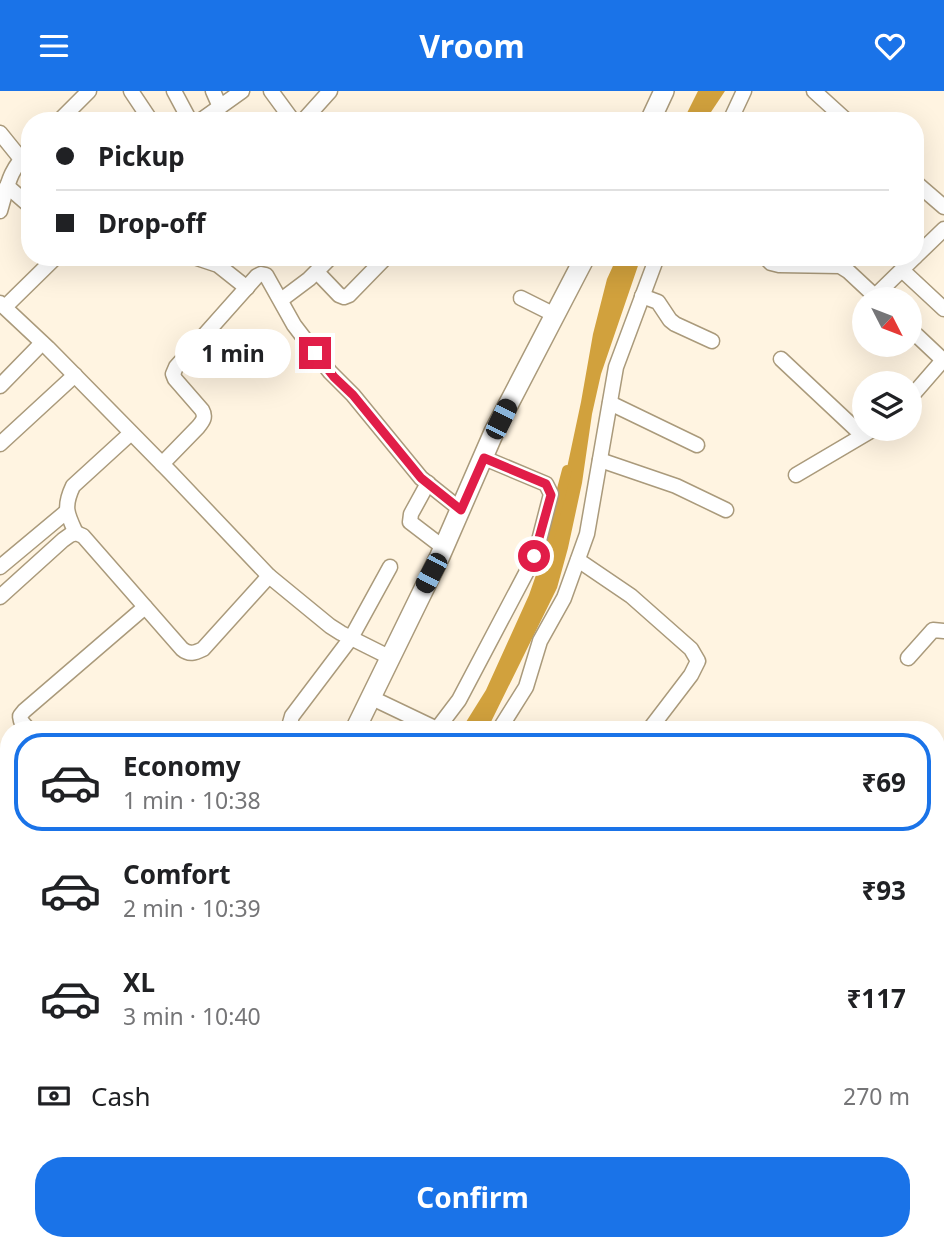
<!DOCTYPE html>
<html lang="en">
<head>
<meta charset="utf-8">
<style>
	:root { --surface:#fff; --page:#f6f6f6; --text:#202124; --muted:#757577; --line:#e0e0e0; --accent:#1a73e8 }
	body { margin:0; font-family:"Noto Sans",sans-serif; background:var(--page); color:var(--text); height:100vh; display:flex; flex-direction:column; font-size:26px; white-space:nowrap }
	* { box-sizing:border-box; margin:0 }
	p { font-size:23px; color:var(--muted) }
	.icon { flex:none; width:38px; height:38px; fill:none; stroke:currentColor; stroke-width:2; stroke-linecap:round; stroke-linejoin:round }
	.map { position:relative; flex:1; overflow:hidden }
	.drawer { position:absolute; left:0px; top:630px; width:945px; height:530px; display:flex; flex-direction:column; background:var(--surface); border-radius:28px 28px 0 0; box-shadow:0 7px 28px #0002 }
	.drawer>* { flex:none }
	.guide { position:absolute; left:21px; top:21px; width:903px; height:154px; border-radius:28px; box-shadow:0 7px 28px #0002; display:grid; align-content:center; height:154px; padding:0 35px; background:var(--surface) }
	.needle { width:46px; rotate:132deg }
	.controls { position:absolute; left:852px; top:196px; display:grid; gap:14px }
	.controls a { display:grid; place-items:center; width:70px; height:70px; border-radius:50%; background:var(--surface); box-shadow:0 7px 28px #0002; font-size:35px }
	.end { position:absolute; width:32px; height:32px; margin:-16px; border:9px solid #e11d48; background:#fff; box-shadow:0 0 0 4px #fff }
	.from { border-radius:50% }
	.bubble { position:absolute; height:49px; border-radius:24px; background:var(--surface); box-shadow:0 7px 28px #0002; font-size:23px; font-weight:700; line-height:49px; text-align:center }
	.car { position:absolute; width:21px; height:42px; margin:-21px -10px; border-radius:9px; box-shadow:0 0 5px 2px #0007; background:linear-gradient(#222 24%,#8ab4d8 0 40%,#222 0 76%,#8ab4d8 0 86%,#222 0) }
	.guide b { display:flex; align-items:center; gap:24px; height:66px; font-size:26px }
	.guide b+b { border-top:2px solid var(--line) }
	.guide i { width:18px; height:18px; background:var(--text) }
	ul { padding:12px 0 0; list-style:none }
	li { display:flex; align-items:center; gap:21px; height:98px; margin:0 14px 10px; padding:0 21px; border:4px solid transparent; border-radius:28px }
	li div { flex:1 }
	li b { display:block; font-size:26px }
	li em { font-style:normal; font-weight:700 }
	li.on { border-color:var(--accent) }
	li>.icon { width:63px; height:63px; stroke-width:1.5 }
	.pay { display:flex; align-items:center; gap:18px; height:77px; padding:0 35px; font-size:26px }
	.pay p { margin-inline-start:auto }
	.button { display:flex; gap:14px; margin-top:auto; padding:14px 35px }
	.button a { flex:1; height:80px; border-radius:28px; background:var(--accent); color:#fff; font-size:28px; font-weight:700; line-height:80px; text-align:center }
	header { display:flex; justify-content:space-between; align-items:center; height:91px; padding:0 35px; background:var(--accent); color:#fff; font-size:32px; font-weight:700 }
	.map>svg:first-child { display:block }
	.water { fill:#d1a13d }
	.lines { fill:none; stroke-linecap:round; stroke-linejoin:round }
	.canal { stroke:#d1a13d; stroke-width:10 }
	.minor-casing { stroke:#aa9a7b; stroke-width:17 }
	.major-casing { stroke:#aa9a7b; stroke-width:22 }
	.minor { stroke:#fff; stroke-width:14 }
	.major { stroke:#fff; stroke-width:19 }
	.route { stroke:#e11d48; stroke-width:9 }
</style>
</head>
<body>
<header><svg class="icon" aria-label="menu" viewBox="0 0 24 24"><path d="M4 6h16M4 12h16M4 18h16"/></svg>Vroom<svg class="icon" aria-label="heart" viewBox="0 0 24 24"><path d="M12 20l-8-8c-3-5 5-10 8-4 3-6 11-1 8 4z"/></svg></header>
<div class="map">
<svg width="944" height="1160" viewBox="0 0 944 1160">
	<rect width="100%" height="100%" fill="#fff4e1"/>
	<g class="water">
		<path d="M698,0h27l-20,30h-22z"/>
		<path d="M617,166h24l-40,117 -9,40 -10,69 -14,65 -11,40 -70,142h-26l25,-40 43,-95 28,-80 24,-113 12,-68 14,-55z"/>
	</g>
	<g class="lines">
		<g class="canal">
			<path d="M548,452l19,-73"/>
			<path d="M115,1160l8,-8"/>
		</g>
		<g class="minor-casing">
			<g id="minor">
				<path d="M131,0l20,30"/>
				<path d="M174,0l16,30"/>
				<path d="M213,0l7,16"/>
				<path d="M271,0l22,30"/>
				<path d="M814,0l33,30"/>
				<path d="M59,30l30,-30"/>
				<path d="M200,30l42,-30"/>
				<path d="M303,30l27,-30"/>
				<path d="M730,30l14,-30"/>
				<path d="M0,42l21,26"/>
				<path d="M915,91l29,25"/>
				<path d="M7,95l23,20"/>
				<path d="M0,120c8,-27 9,-41 30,-61"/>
				<path d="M194,166l24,8 29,23"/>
				<path d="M765,166l6,6 8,2 61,1 8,5 30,28"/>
				<path d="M915,166l29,-28"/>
				<path d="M902,179l42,39"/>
				<path d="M317,181l22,23 5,2 5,-2 37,-38"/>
				<path d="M642,205l16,6 12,18 5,4 37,17"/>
				<path d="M875,205l40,-39"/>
				<path d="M521,207l34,17"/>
				<path d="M281,209l28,-21 22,-22"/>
				<path d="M0,212l48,45 123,125 98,103 61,50 11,7 50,25"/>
				<path d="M5,216l51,-50"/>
				<path d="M910,238l34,32"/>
				<path d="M781,268l81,76"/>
				<path d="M0,295l42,-43"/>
				<path d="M910,307l33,-38"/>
				<path d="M610,312l87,42"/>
				<path d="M0,353l75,-69"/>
				<path d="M600,369l76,26 50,24"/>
				<path d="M162,373l36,-37c5,-6 8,-10 4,-17l-27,-31 -2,-5 3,-7 81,-91 4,-2 5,1 28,50 36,47 23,23 68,83 40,32"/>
				<path d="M796,384l78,-46"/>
				<path d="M428,392l-17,31 -1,8 34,26"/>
				<path d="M76,442c-9,-19 -13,-26 -3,-47l58,-53"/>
				<path d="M578,469l53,36 60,53 7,12 -7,14 -42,55"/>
				<path d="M0,476l66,-55"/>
				<path d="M0,506l63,-57 7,-5 6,-2 7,3 99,113c7,6 13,4 21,0l66,-73"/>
				<path d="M908,567l25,-28 11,1"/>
				<path d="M372,607l67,32"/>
				<path d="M437,638l22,-29 76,-144 16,-62 -5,-10 -62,-26"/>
				<path d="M29,639l-8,-9 -1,-5 4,-5 121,-104"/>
				<path d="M288,639l4,-14 59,-78 39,-71"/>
				<path d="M499,639l27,-43 14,-46 24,-43 23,-64 29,-167 41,-110"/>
				<path d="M936,727l8,-7"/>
				<path d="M936,777l8,6"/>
				<path d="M936,862l8,6"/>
				<path d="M944,964l-8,8 8,7"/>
				<path d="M0,1059l9,11"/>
				<path d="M179,1160l10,-8"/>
				<path d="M662,1160l9,-8"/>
				<path d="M817,1160l14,-8"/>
			</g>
		</g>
		<g class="major-casing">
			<g id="major">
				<path d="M650,30l14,-30"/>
				<path d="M355,639l85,-174 54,-124 91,-175"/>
				<path d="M0,1134l9,-4"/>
				<path d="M603,1152l9,8"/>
			</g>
		</g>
		<use href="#minor" class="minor"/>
		<use href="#major" class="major"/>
	</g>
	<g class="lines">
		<path class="route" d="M315,262l19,24 19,18 68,83 40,32 23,-52 62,26 5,11 -17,61"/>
	</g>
</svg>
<div class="controls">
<a><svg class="needle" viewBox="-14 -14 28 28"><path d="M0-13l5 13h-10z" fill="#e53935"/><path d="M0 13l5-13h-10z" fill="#757577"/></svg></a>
<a><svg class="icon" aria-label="layers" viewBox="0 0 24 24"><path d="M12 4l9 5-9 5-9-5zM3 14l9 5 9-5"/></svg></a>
</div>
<i class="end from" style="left:534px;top:465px"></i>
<i class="end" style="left:315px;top:262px"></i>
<div class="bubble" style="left:175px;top:238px;width:116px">1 min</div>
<i class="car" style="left:501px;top:328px;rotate:26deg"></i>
<i class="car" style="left:431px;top:482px;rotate:208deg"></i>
<div class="guide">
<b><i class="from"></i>Pickup</b>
<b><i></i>Drop-off</b>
</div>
<section class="drawer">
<ul>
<li class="on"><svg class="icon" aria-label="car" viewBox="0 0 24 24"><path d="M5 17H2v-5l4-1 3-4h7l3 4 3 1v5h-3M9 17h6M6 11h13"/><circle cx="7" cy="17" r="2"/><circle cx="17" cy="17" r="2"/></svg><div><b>Economy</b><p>1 min · 10:38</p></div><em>₹69</em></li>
<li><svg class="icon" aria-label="car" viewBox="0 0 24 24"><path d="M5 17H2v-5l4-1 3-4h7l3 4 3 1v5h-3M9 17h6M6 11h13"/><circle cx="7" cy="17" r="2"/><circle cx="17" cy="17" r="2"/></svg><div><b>Comfort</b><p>2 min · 10:39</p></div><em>₹93</em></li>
<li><svg class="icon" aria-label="car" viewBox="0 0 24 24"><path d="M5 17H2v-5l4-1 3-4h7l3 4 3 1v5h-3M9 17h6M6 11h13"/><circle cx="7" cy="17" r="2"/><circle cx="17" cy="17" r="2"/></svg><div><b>XL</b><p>3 min · 10:40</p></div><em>₹117</em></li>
</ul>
<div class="pay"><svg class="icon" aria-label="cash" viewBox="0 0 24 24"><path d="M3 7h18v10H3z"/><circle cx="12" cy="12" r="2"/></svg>Cash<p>270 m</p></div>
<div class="button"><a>Confirm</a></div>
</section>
</div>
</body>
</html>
